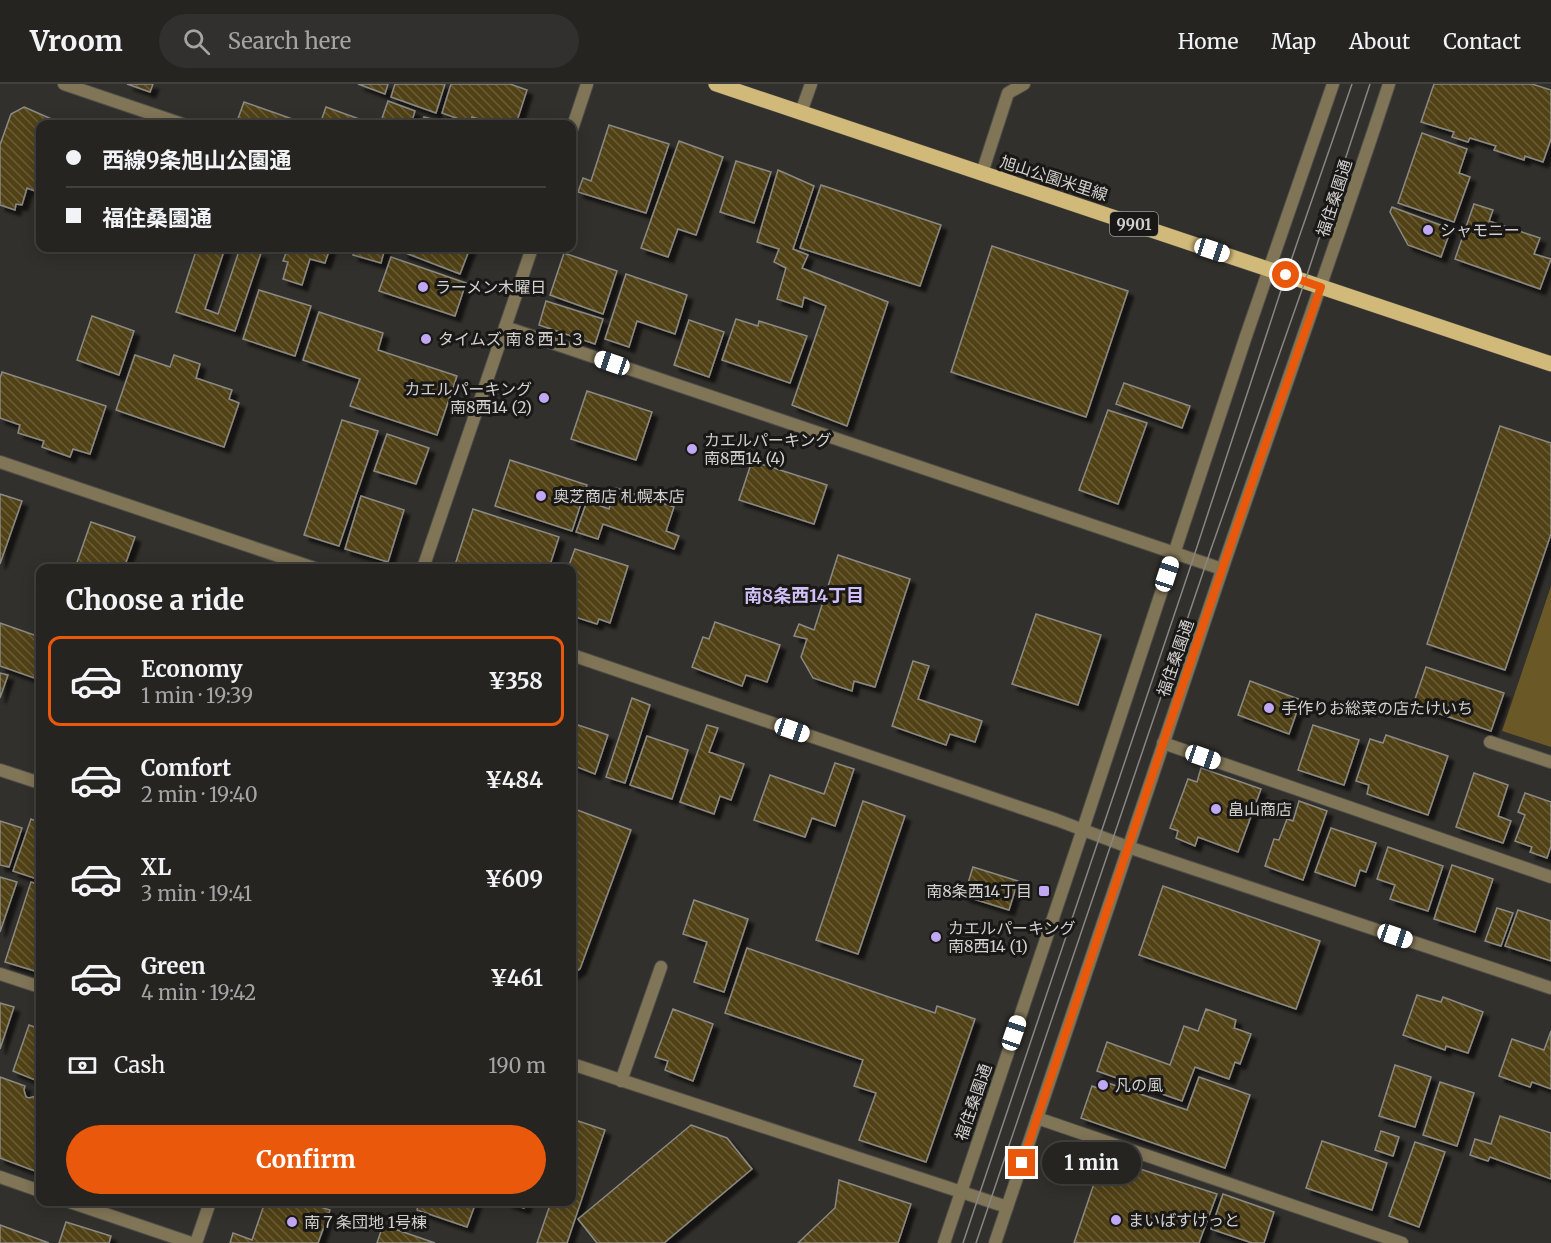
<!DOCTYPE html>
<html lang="en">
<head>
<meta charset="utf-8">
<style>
	:root { --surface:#262421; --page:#32302e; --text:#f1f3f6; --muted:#a4a4a5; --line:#42413f; --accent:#ea580c }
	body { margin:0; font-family:Merriweather,"Noto Sans JP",serif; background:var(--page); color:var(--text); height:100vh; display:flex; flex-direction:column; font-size:22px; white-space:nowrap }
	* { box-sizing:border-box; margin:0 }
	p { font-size:20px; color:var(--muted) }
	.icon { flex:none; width:33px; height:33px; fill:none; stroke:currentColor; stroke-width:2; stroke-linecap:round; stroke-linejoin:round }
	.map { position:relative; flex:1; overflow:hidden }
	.sheet { position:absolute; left:36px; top:480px; width:540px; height:642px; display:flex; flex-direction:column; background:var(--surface); border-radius:12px; box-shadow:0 3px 15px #0003,0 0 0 2px var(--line) }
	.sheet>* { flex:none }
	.guide { position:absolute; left:36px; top:36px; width:540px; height:132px; border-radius:12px; box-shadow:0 3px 15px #0003,0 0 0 2px var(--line); display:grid; align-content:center; height:132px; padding:0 30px; background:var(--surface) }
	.end { position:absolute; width:27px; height:27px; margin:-14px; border:8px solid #ea580c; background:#fff; box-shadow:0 0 0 3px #fff }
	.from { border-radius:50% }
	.bubble { position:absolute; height:42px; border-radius:21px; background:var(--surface); box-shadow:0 3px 15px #0003,0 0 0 2px var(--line); font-size:20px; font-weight:700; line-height:42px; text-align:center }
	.car { position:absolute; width:18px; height:36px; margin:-18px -9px; border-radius:8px; box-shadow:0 0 4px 2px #0007; background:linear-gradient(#fff 24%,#345 0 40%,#fff 0 76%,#345 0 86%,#fff 0) }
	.guide b { display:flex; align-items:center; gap:21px; height:57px; font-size:22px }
	.guide b+b { border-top:2px solid var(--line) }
	.guide i { width:15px; height:15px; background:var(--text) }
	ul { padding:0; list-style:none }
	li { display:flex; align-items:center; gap:18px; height:90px; margin:0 12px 9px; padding:0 18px; border:3px solid transparent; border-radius:12px }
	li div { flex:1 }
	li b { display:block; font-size:22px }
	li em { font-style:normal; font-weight:700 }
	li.on { border-color:var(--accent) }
	li>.icon { width:54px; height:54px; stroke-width:1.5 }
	h2 { padding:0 30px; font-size:27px; line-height:72px }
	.pay { display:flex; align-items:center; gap:15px; height:66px; padding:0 30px; font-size:22px }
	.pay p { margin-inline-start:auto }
	.primary-button { display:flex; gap:12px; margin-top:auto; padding:12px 30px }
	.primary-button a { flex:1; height:69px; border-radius:36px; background:var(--accent); color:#fff; font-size:24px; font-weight:700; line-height:69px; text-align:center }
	header { display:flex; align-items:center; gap:36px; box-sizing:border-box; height:84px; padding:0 30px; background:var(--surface); border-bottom:2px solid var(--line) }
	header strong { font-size:28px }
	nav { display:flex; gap:33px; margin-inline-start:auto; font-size:21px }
	.search { width:420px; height:54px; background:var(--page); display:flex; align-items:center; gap:15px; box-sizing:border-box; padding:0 21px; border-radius:33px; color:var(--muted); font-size:22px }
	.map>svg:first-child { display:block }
	.pitch { fill:#6a5826 }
	.building { fill:url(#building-back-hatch); stroke:#8b8983; stroke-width:1.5; filter:url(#shadow) }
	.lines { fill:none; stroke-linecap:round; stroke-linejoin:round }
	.service-casing { stroke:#4f4d49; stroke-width:14 }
	.minor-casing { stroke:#4f4d49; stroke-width:14 }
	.tertiary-casing { stroke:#4f4d49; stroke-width:14 }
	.primary-casing { stroke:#4f4d49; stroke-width:16 }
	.service { stroke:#817557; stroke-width:12 }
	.minor { stroke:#817557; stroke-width:12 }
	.tertiary { stroke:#817557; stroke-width:12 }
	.primary { stroke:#d1b979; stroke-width:15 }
	.tram { stroke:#888683; stroke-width:1.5 }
	.route { stroke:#ea580c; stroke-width:8 }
	.poi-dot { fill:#c1a8f3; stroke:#191816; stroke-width:2 }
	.labels { text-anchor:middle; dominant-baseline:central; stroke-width:6; stroke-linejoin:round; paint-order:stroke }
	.shield { fill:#191816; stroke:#9a9a97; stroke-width:1.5 }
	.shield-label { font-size:15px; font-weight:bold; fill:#d2d1ce }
	.street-label { font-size:16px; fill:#d2d1ce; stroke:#191816 }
	.poi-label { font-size:16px; fill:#d2d1ce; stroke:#191816; text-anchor:start }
	.neighbourhood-label { font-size:18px; font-weight:bold; fill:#d2c0f8; stroke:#191816 }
</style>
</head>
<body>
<header>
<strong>Vroom</strong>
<div class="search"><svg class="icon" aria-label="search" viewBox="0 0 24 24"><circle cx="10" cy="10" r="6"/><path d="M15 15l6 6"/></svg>Search here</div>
<nav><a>Home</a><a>Map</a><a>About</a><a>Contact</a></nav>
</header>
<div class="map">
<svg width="1551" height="1159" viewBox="0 0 1551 1159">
	<defs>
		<pattern id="building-back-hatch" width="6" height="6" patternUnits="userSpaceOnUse" patternTransform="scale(1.5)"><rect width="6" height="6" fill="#514219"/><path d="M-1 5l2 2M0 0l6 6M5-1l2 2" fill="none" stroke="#695c39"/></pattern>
		<filter id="shadow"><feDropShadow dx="5.5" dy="5.5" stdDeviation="1.5" flood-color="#0009"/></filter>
	</defs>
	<rect width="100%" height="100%" fill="#32302c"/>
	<path class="pitch" d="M1551,502v161l-49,-16z"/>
	<g class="building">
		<path d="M127,0h26l-3,8z"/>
		<path d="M358,0h30l-3,10z"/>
		<path d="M395,0h50l-9,29 -45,-16z"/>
		<path d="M451,0h59l17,6 -11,34h-20l-24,-7 -2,6 -28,-10z"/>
		<path d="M1434,0h98l19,6v49l-8,23 -18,-6 -1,4 -30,-10 2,-4 -26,-8 -2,4 -16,-5 2,-5 -33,-10z"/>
		<path d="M388,17l27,10 -4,13h-31z"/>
		<path d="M244,18l54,19 -1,3h-61z"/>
		<path d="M24,23l39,17h-23v69l-13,-5 -5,17 -6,-1 -1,6 -15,-5v-60l11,-31z"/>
		<path d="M326,23l47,17h-53z"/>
		<path d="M424,33l27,7h-29z"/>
		<path d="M609,41l60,19 -23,69 -68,-21 5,-14 8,3z"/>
		<path d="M1422,49l45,16 -8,24 11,4 -16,45 -56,-19z"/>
		<path d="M679,57l44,16 -27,78 -18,-6 -10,28 -27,-9z"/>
		<path d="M736,77l35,11 -17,51 -34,-11z"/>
		<path d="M778,86l36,16 -21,63 15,6 -6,13 86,34 -41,124 -55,-21 34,-99 -22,-9 -2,10 -25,-8 9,-31 -12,-6 5,-13 -22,-7z"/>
		<path d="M821,101l120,40 -21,61 -120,-38z"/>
		<path d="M1474,120l19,6 -4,11 51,17 -6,16 17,5 -11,30 -85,-30z"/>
		<path d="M1392,123l59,22 -10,28 -33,-12 -18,-33z"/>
		<path d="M992,162l136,45 -42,126 -135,-45z"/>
		<path d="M197,164h28l-20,61 13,5 22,-66 21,5 -26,78 -59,-19z"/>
		<path d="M288,164h42l-5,15 -15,-4 -8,26 -19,-6 5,-17 -5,-1z"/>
		<path d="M356,164h29l-4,15 -28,-8z"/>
		<path d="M405,164h65l-10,26 -57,-22z"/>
		<path d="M564,169l53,18 -14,43 -53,-19z"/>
		<path d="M391,173l75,26 -11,33 -76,-25z"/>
		<path d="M626,190l61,21 -12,39 -38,-13 -8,26 -24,-8z"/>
		<path d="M259,206l52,16 -16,50 -52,-17z"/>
		<path d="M546,217l57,18 -8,25 -56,-19z"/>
		<path d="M319,228l64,21 -5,17 79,26 -20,59 -87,-29 10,-27 -57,-19z"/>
		<path d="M92,232l42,15 -15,44 -42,-15z"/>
		<path d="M736,235l22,7 1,-5 48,15 -17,47 -68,-23z"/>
		<path d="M689,236l35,12 -15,45 -35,-12z"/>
		<path d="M135,271l35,12 4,-12 26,9 -4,14 36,12 -3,9 10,4 -15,44 -108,-37z"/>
		<path d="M2,288l104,34 -16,48 -17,-5 -3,8 -28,-10 2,-6 -26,-8 2,-8 -20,-7v-40z"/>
		<path d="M1124,299l66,23 -8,22 -66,-24z"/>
		<path d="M587,307l65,21 -16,48 -65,-21z"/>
		<path d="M1108,326l39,13 -29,81 -39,-14z"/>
		<path d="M342,336l36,11 -39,115 -35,-11z"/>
		<path d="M1500,342l51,17v91l-46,136 -78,-26z"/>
		<path d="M387,350l42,14 -13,36 -42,-13z"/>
		<path d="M510,376l77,25 -15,46 -77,-25z"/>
		<path d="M752,377l75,24 -13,39 -75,-24z"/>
		<path d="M616,404l58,19 -8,24 13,5 -5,13 -71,-25 -5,15 -22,-7 11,-31 22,8z"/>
		<path d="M0,410l22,7 -22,63z"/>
		<path d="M361,412l43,14 -16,52 -43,-13z"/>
		<path d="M473,425l86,28 -10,31h-95z"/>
		<path d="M91,438l44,15 -11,31h-49z"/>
		<path d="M575,465l53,17 -18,57 -11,-4 -2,5 -25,-8v-48h-4z"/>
		<path d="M838,471l72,24 -35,108 -21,-6 -2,10 -39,-13 -12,-21 6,-18 -13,-3 5,-12 15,6z"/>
		<path d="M1036,530l65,21 -23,70 -66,-21z"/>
		<path d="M715,538l65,23 -13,37 -21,-7 -4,11 -50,-19 11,-30 6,2z"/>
		<path d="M0,539l40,14v43l-40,-14z"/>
		<path d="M913,577l16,5 -11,33 64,22 -7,21 -25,-8 -4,11 -54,-19z"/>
		<path d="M1426,583l78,26 -13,38 -78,-26z"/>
		<path d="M0,589l8,2 -8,23z"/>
		<path d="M1250,597l51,19 -12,34 -51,-19z"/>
		<path d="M632,614l18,7 -25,78 -19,-6z"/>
		<path d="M572,639l36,12 -13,39 -23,-9z"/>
		<path d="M707,641l11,3 -9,24 35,12 -13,36 -11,-4 -6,18 -34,-12z"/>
		<path d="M1313,641l46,15 -15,45 -46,-15z"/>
		<path d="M1386,651l62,21 -20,59 -61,-21 2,-9 -13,-4 14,-42 13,4z"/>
		<path d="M647,652l41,14 -16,49 -42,-14z"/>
		<path d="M835,679l19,6 -19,57 -23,-8 -7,19 -51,-17 16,-45 54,19z"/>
		<path d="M1201,684l60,21 -23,63 -40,-15 -3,9 -19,-8 2,-7 -8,-3 18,-49 9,3z"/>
		<path d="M1474,689l34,12 -10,31 13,5 -8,22 -47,-16z"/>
		<path d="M1525,709l26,9v44l-4,12 -17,-6 2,-5 -17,-6 10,-26 -7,-3z"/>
		<path d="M863,717l42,15 -47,138 -42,-14z"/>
		<path d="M1299,717l28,10 -24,69 -38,-14 9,-27 5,1 8,-21 6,2z"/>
		<path d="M572,724l59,22 -51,139 -8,5z"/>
		<path d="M31,735l9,4v57l-27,-9z"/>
		<path d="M0,737l22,7 -13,39 -9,-2z"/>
		<path d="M1331,744l45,15 -10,29 -6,-2 -5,16 -40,-14z"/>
		<path d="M1388,763l55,19 -15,45 -38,-12 5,-14 -18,-6z"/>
		<path d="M1452,781l41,14 -18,53 -41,-13z"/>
		<path d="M973,783l45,14 -9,29 -45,-14z"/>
		<path d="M0,793l17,5 -17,50z"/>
		<path d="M31,798l9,3v72l-5,14 -30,-9z"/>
		<path d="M1163,802l157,55 -24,68 -157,-54z"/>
		<path d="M694,816l54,19 -24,73 -30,-10 13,-40 -24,-8z"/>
		<path d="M1497,824l16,5 -12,33 -16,-5z"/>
		<path d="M1518,826l33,11v40l-46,-15z"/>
		<path d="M747,864l188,65 2,-7 38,13 -49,143 -67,-22 17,-47 -22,-7 9,-26 -138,-47z"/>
		<path d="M1417,911l24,7 2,-5 40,15 -15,41 -22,-7 -1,4 -42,-15z"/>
		<path d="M0,919l14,4 -14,42z"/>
		<path d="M673,925l40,15 -20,57 -28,-11 3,-9 -13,-4z"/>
		<path d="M1206,925l30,11 -2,8 17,6 -11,30 -5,-2 -6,17 -34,-12 -13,34 -85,-30 10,-29 63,23 14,-39 14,5z"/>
		<path d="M29,941l11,4v53l-27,-11z"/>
		<path d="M1551,947v58l-19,-7 -2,5 -31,-11 13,-37 32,11z"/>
		<path d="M1395,981l36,12 -16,50 -36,-11z"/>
		<path d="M0,993l25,9 -1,4 2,7 3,1 11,-3v78l-40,-15z"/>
		<path d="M1199,993l51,18 -25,73 -144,-50 11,-32 11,4 2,-8 82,28z"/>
		<path d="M1440,998l34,11 -17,53 -34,-11z"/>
		<path d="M1500,1032l51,17v46l-61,-22 -2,4 -18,-6 5,-16 16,5z"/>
		<path d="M572,1035l33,11 -38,113h-30l14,-41h21z"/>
		<path d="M691,1041l36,13 25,31 -88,74h-67l-19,-24z"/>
		<path d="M1381,1047l18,6 -6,19 -18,-6z"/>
		<path d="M1322,1057l65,22 -15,47 -66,-22z"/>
		<path d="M1415,1058l30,10 -26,75 -30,-11z"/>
		<path d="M1103,1073l114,37 -18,49h-125z"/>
		<path d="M839,1096l72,24 -13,39h-100l37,-35z"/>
		<path d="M1223,1110l51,18 -10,31h-12l-41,-14z"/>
		<path d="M265,1118h50l-1,3 16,5 -12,33h-88l3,-10 19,7z"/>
		<path d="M419,1118h57l-9,25 -50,-17z"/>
		<path d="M506,1118h21l-3,6z"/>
		<path d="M66,1138l45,14 -2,7h-50z"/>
		<path d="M0,1141l49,18h-49z"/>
		<path d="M383,1141l52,18h-58z"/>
	</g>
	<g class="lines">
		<g class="service-casing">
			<g id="service">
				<path d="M801,28l10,-28"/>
				<path d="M982,89l26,-80 16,-9"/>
				<path d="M1490,658l61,20"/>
				<path d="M1163,659l388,134"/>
				<path d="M621,997l40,-114"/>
			</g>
		</g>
		<g class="minor-casing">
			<g id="minor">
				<path d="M64,0l118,40"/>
				<path d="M572,45l15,-45"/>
				<path d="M505,243l717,242"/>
				<path d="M0,378l314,106"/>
				<path d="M423,484l109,-320"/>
				<path d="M572,571l485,165 71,27 423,141"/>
				<path d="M0,686l40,13"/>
				<path d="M0,890l40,13"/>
				<path d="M572,980l435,143"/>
				<path d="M1037,1034l365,125"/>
				<path d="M0,1093l40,14"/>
				<path d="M70,1118l121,41"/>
				<path d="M196,1159l14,-41"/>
			</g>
		</g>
		<g class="tertiary-casing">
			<g id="tertiary">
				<path d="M944,1159l139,-414 163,-493 87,-252"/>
				<path d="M995,1159c77,-225 151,-451 228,-676 55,-161 113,-321 166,-483"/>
			</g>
		</g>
		<g class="primary-casing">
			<path id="primary" d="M716,0l835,280"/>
		</g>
		<use href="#service" class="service"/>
		<use href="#minor" class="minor"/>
		<use href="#tertiary" class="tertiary"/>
		<use href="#primary" class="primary"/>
		<g class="tram">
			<path d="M963,1159l230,-684 93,-284 66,-191"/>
			<path d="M976,1159l234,-691 95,-271 65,-197"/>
		</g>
	</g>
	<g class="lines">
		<path class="route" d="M1022,1079c99,-293 195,-586 299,-876l-35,-12"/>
	</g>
	<g class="poi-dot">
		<circle cx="1428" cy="146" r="6"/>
		<circle cx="423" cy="203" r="6"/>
		<circle cx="426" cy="255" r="6"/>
		<circle cx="544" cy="314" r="6"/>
		<circle cx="692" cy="365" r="6"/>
		<circle cx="541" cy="412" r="6"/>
		<circle cx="1269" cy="624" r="6"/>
		<circle cx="1216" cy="725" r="6"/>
		<rect x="1038" y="801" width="12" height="12" rx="3"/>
		<circle cx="936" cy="853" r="6"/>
		<circle cx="1103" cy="1001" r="6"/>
		<circle cx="1116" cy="1136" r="6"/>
		<circle cx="292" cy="1138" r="6"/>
	</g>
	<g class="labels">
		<rect class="shield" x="1110" y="128" width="48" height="24" rx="4.5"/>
		<g class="shield-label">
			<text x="1134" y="140">9901</text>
		</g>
		<g class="street-label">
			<text transform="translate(1054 94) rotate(18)">旭山公園米里線</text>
			<text transform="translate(1334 114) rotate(-72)">福住桑園通</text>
			<text transform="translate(1175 574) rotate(-71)">福住桑園通</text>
			<text transform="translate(973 1018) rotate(-71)">福住桑園通</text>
		</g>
		<g class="poi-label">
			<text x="1440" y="146">シャモニー</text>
			<text x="435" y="203">ラーメン木曜日</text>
			<text x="438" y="255">タイムズ 南８西１３</text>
			<text x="532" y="305" text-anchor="end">カエルパーキング<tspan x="532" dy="18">南8西14 (2)</tspan></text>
			<text x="704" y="356">カエルパーキング<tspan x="704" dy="18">南8西14 (4)</tspan></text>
			<text x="553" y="412">奥芝商店 札幌本店</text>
			<text x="1281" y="624">手作りお総菜の店たけいち</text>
			<text x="1228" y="725">畠山商店</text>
			<text x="1032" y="807" text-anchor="end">南8条西14丁目</text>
			<text x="948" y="844">カエルパーキング<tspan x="948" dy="18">南8西14 (1)</tspan></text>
			<text x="1115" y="1001">凡の風</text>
			<text x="1128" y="1136">まいばすけっと</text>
			<text x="304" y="1138">南７条団地 1号棟</text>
		</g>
		<g class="neighbourhood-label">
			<text x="804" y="511">南8条西14丁目</text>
		</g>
	</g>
</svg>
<i class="end from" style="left:1286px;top:191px"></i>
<i class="end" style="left:1022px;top:1079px"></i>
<div class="bubble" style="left:1042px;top:1058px;width:99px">1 min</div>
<i class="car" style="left:1212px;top:166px;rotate:108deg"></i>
<i class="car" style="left:612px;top:279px;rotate:289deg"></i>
<i class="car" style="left:1167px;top:490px;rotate:18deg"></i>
<i class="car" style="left:792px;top:646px;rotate:109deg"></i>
<i class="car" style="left:1203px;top:673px;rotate:109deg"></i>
<i class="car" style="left:1395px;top:852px;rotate:109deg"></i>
<i class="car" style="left:1014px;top:949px;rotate:19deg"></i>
<div class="guide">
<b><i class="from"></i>西線9条旭山公園通</b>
<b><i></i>福住桑園通</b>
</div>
<section class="sheet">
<h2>Choose a ride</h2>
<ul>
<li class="on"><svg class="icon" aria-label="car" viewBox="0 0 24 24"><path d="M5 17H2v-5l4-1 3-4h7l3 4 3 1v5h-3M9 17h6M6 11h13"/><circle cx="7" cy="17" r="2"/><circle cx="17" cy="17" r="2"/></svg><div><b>Economy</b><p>1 min · 19:39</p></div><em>¥358</em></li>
<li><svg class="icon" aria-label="car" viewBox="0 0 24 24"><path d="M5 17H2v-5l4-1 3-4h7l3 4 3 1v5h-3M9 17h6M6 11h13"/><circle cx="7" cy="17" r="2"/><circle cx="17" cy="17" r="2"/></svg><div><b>Comfort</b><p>2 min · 19:40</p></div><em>¥484</em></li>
<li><svg class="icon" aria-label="car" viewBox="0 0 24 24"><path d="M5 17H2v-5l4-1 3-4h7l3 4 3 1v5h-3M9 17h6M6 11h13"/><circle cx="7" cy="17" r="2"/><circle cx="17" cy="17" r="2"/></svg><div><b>XL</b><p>3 min · 19:41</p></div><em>¥609</em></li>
<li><svg class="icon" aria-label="car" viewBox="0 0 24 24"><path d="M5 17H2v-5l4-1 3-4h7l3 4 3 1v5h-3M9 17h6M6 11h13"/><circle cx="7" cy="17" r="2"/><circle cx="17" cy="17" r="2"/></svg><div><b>Green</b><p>4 min · 19:42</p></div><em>¥461</em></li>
</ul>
<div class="pay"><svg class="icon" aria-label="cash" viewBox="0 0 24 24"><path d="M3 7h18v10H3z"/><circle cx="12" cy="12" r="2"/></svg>Cash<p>190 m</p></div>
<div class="primary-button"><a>Confirm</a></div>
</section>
</div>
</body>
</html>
